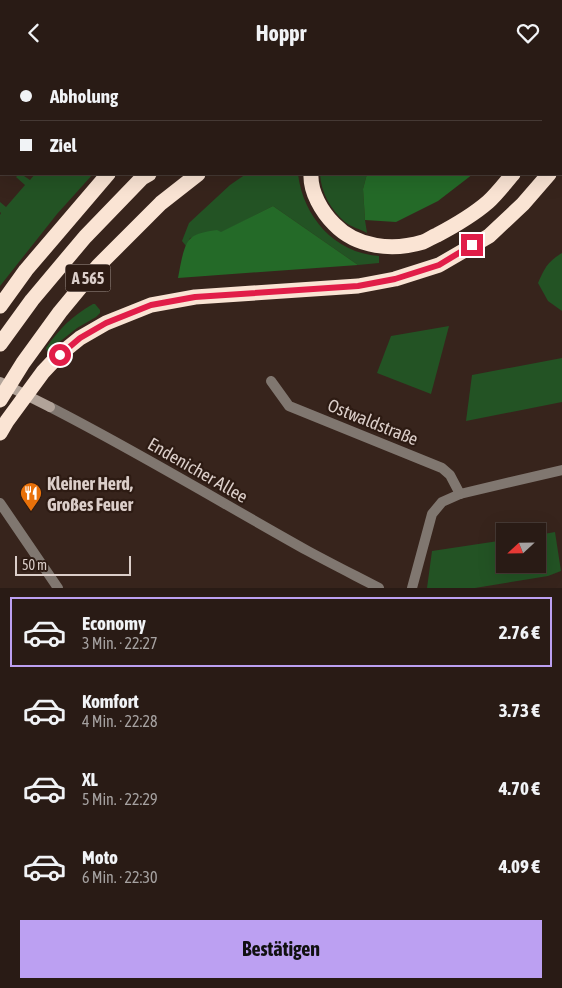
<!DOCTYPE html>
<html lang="de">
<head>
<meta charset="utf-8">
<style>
	:root { --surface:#291b15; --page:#31241e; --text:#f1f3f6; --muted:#a5a1a0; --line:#453934; --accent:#bca0f2 }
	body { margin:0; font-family:"Asap Condensed",sans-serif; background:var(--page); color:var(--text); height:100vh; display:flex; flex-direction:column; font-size:19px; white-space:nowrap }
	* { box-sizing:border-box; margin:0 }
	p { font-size:16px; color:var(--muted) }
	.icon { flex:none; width:28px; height:28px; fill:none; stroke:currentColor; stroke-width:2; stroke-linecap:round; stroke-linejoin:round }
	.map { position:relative; height:523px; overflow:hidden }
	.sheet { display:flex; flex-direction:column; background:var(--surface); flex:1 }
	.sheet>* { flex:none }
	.hud { position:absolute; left:0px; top:0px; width:562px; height:110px; box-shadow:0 5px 20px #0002,0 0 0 1px var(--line); display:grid; align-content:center; height:110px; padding:0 20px; background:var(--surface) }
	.needle { width:32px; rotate:248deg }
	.controls { position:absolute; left:496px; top:458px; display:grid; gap:10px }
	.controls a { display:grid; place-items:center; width:50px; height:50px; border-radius:0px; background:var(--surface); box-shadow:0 5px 20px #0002,0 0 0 1px var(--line); font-size:25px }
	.scale { position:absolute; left:15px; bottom:12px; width:116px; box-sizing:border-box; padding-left:5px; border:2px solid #dbcec9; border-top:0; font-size:14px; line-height:18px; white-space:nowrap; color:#dbcec9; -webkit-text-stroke:4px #2d1b13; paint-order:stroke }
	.end { position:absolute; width:22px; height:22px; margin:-11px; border:6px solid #e11d48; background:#fff; box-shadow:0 0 0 2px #fff }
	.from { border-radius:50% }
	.hud b { display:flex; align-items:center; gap:18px; height:48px; font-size:19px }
	.hud b+b { border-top:1px solid var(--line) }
	.hud i { width:12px; height:12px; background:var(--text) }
	ul { padding:9px 0 0; list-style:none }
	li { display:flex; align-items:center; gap:15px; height:70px; margin:0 10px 8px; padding:0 10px; border:2px solid transparent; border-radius:0px }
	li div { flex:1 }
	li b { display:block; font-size:19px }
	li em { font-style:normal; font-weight:700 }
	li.selected { border-color:var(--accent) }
	li>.icon { width:45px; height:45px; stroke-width:1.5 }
	.cta { display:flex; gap:10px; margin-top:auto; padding:10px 20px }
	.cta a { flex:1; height:58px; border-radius:0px; background:var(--accent); color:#111; font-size:20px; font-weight:700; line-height:58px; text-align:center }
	header { display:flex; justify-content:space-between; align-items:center; height:65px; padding:0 20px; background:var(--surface); font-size:22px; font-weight:700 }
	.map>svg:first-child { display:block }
	.green { fill:#235324 }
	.forest { fill:#246a28 }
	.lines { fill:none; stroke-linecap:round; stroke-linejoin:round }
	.street { stroke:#807770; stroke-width:10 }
	.secondary { stroke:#b1a399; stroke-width:10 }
	.highway { stroke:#fae4d4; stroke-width:15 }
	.route { stroke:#e11d48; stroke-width:6 }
	.labels { text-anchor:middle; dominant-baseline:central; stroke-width:4.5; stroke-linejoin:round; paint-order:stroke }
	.shield { fill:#2d1b13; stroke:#a79892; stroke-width:1 }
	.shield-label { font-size:16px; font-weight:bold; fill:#dbcec9 }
	.street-label { font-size:18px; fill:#dbcec9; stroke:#2d1b13 }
	.poi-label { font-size:18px; font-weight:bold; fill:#dbcec9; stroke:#2d1b13; text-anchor:start }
</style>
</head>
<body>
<header><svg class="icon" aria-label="back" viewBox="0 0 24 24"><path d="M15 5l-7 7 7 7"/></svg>Hoppr<svg class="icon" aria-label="heart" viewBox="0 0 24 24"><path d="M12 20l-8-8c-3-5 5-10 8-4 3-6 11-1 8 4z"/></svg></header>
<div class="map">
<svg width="562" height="523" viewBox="0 0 562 523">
	<rect width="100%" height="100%" fill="#37241c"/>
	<g class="green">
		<path d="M19,109h2l9,6 5,-6h58l-36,40 -57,72v-71l1,-2 -1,-1v-10l6,5 19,-22 -9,-8z"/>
		<path d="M246,109h52c5,42 36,79 81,82v7l-21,2 -85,-59 -52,27 -31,5 -4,8 -4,-5 7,-18 41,-38z"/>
		<path d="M320,109h47l-4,15 2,31 2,13c-7,-4 -16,-6 -22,-11 -14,-12 -24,-29 -25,-48z"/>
		<path d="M562,188v58l-14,-10 -10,-18c6,-14 10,-22 24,-30z"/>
		<path d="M93,239h2l5,6v3l-4,4 -19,11 -29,23h-1l-1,-3c14,-20 26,-32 47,-44z"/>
		<path d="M449,261l-18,68 -54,-21 14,-37z"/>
		<path d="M562,293v44l-96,19 6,-46z"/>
		<path d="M555,467l6,39 -13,5 -73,12h-48l5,-37 73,-11v24h33v-29z"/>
	</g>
	<g class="forest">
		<path d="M367,109h106l-35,27 -42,21 -31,-2 -2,-31z"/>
		<path d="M273,141l85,59 -180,13c2,-9 5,-33 12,-39 5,-6 19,-8 27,-9l4,2z"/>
	</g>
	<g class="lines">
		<g class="street">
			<path d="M271,316l18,25 153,62 8,7 10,19"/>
			<path d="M50,342c88,45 172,96 258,144 24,13 48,25 71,37"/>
			<path d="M0,438l58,85"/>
			<path d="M412,523l20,-74 10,-12 18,-8 102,-24"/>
		</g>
		<path class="secondary" d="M0,317l50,25"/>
		<g class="highway">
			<path d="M208,1l1,-1"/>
			<path d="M299,1l2,-1"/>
			<path d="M356,1l2,-1"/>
			<path d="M386,1l2,-1"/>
			<path d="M561,35l1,-2"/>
			<path d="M561,91l1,-1"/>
			<path d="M311,109c-1,18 11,38 23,50 23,24 59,27 89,18 5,-2 9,-5 14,-7 17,-9 36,-20 51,-33 9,-8 17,-19 25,-28"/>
			<path d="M0,241l26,-36 82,-96"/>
			<path d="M0,279l32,-44 53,-63 57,-59 7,-4"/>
			<path d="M0,335l23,-37 37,-51 38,-46 63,-63 37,-29"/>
			<path d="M0,368l7,-12 36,-49 16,-17 21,-17 26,-15 45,-18 44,-8 163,-11 37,-7 44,-14 50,-29 34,-32 26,-30"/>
		</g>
	</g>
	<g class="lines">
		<path class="route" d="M60,290l20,-17 26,-15 45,-18 44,-8 163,-11 37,-7 44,-14 33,-20"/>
	</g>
	<defs>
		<g id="restaurant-pin" transform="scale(1.125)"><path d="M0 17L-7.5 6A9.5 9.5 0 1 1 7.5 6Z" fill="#e8710a" stroke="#2d1b13"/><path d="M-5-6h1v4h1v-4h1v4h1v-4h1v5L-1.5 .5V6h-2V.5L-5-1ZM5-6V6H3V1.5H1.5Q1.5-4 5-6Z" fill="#fff"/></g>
	</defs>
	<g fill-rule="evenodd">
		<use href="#restaurant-pin" x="31" y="428"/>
	</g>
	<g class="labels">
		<rect class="shield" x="65.5" y="199.5" width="45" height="27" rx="4"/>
		<g class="shield-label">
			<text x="88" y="213">A 565</text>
		</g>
		<g class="street-label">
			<text transform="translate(373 357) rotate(22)">Ostwaldstraße</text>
			<text transform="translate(198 405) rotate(30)">Endenicher Allee</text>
		</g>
		<g class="poi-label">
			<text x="47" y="418">Kleiner Herd,<tspan x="47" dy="21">Großes Feuer</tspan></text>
		</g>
	</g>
</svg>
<div class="controls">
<a><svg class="needle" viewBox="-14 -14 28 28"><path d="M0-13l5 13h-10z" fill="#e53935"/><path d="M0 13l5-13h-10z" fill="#a5a1a0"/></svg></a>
</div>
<div class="scale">50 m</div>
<i class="end from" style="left:60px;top:290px"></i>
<i class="end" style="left:472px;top:180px"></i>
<div class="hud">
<b><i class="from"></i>Abholung</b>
<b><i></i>Ziel</b>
</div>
</div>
<section class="sheet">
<ul>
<li class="selected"><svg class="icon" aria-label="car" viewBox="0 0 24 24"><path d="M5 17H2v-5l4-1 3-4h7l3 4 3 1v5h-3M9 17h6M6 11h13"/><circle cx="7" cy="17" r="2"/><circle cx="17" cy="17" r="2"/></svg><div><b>Economy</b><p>3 Min. · 22:27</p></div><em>2.76 €</em></li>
<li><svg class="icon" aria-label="car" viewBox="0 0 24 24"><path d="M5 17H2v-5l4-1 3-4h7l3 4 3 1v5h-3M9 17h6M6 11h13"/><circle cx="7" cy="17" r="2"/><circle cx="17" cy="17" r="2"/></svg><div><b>Komfort</b><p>4 Min. · 22:28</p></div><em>3.73 €</em></li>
<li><svg class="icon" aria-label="car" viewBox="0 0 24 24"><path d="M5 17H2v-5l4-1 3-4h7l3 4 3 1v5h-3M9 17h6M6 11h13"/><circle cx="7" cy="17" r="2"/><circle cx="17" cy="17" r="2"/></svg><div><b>XL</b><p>5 Min. · 22:29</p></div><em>4.70 €</em></li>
<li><svg class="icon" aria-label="car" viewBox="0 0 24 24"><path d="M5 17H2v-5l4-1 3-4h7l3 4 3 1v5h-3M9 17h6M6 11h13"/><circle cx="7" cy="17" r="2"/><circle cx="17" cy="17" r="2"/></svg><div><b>Moto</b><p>6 Min. · 22:30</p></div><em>4.09 €</em></li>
</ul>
<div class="cta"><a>Bestätigen</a></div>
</section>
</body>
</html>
